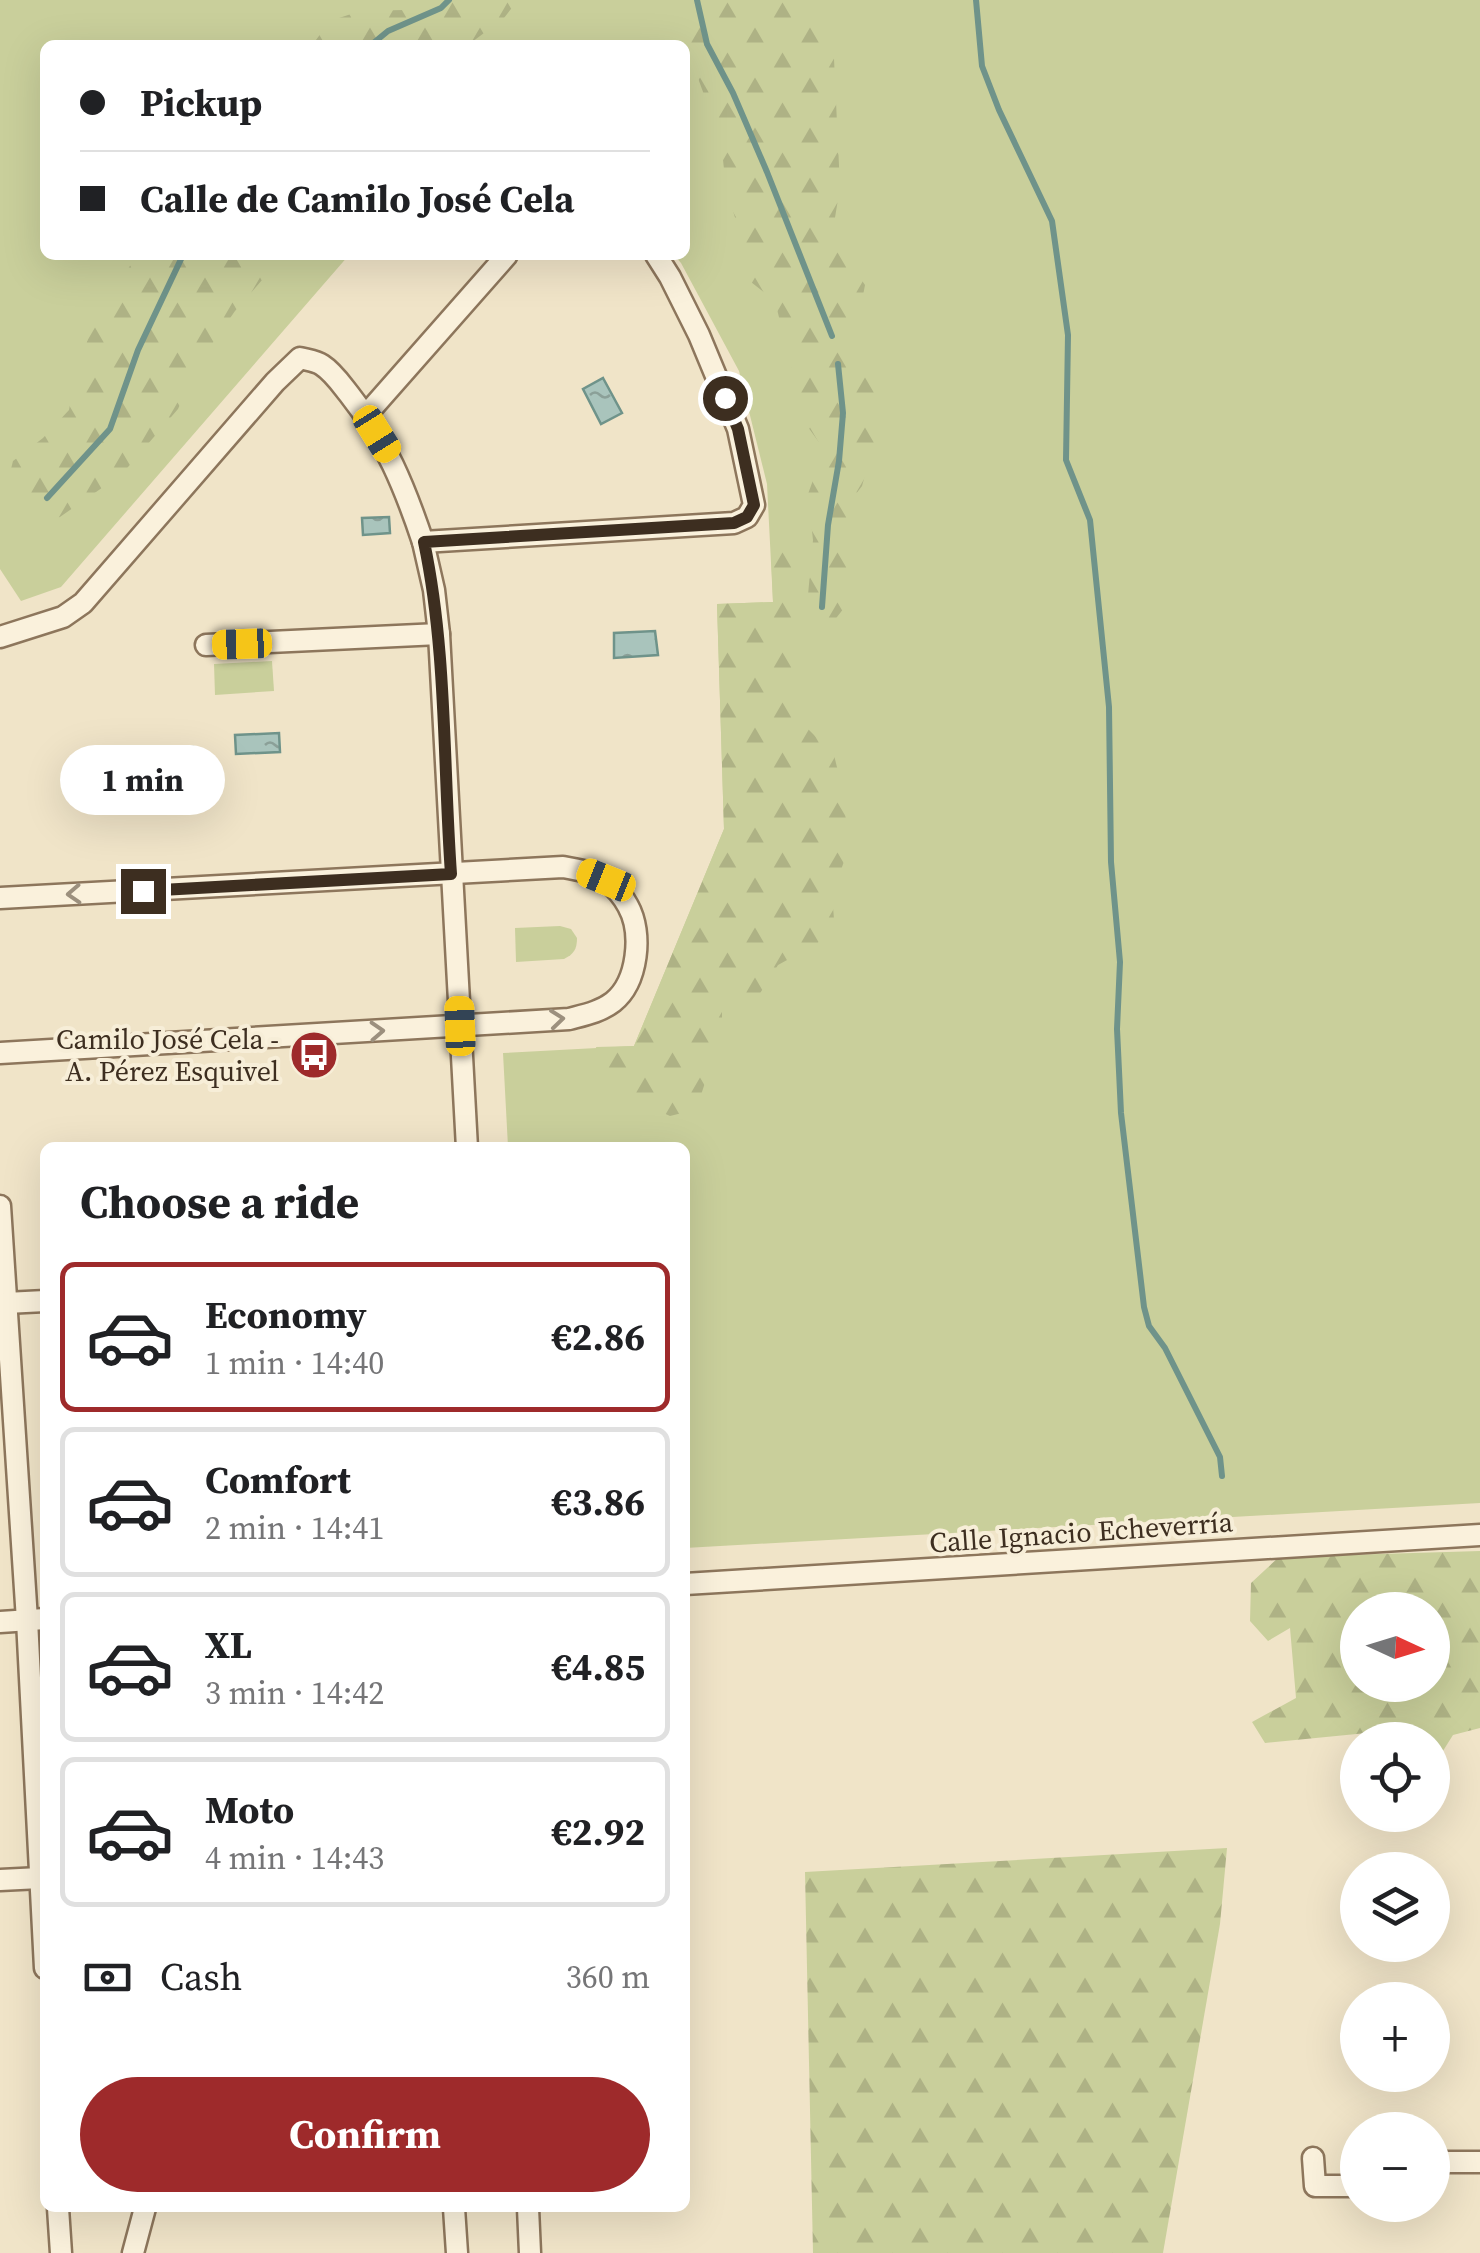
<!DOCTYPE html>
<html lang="en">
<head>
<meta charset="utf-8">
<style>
	:root { --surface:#fff; --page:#f6f6f6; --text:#202124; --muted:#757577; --line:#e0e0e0; --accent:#9e2a2b }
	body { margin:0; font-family:"Source Serif 4",serif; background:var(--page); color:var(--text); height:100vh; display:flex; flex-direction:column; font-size:38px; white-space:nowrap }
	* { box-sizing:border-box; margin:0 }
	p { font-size:32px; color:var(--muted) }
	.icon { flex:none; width:55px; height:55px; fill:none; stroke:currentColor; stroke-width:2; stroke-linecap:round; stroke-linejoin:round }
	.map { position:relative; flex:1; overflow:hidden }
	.sheet { position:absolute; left:40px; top:1142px; width:650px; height:1070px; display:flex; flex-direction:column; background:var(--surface); border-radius:15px; box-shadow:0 10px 40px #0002 }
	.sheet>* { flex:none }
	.top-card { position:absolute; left:40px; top:40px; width:650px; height:220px; border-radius:15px; box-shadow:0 10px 40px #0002; display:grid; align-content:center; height:220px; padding:0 40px; background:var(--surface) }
	.needle { width:65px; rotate:94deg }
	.fabs { position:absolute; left:1340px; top:1592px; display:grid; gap:20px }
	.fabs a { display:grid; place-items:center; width:110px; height:110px; border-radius:50%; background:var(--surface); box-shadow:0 10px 40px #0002; font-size:50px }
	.end { position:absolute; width:45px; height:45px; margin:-22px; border:12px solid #3d2e20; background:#fff; box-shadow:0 0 0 5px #fff }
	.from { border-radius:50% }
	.bubble { position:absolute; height:70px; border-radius:35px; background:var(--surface); box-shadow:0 10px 40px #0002; font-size:32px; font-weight:700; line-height:70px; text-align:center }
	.car { position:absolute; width:30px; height:60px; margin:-30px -15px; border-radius:12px; box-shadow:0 0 8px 2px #0007; background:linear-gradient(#f5c518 24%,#345 0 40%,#f5c518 0 76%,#345 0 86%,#f5c518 0) }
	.top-card b { display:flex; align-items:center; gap:35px; height:95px; font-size:38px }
	.top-card b+b { border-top:2px solid var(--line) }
	.top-card i { width:25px; height:25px; background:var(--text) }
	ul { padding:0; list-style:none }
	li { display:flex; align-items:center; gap:30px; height:150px; margin:0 20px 15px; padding:0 20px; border:5px solid var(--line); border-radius:15px }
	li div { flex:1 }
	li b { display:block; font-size:38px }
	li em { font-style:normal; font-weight:700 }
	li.current { border-color:var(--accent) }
	li>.icon { width:90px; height:90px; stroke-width:1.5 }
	h2 { padding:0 40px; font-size:45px; line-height:120px }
	.pay { display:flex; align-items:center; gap:25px; height:110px; padding:0 40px; font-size:38px }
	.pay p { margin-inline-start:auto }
	.action { display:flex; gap:20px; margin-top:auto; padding:20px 40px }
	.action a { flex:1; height:115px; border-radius:60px; background:var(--accent); color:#fff; font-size:40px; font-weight:700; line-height:115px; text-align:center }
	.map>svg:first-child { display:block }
	.green { fill:#c9cf9b }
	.forest { fill:url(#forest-firs); fill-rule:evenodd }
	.water { fill:url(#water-ripples); stroke:#6f938a; stroke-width:2.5 }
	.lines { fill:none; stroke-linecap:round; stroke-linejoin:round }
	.stream { stroke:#6f938a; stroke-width:6 }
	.minor-casing { stroke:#8d765c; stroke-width:25 }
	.minor { stroke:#faf1dc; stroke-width:20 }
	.oneway { stroke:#9c907e }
	.route { stroke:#3d2e20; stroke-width:12 }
	.labels { text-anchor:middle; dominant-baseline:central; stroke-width:8; stroke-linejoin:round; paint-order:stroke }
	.poi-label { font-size:28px; fill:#3d2e20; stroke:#f7eed8; text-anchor:end }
	.street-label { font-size:28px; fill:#3d2e20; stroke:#f7eed8 }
</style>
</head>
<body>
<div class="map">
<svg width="1480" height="2253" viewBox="0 0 1480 2253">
	<defs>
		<pattern id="forest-firs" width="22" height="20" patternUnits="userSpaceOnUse" patternTransform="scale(2.5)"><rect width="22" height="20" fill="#c9cf9b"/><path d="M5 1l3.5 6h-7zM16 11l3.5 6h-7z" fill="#aeb285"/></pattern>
		<pattern id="water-ripples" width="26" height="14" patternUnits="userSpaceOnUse" patternTransform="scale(2.5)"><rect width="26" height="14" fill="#a9c4bc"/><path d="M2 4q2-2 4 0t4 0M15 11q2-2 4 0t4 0" fill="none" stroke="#8ba098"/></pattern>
	</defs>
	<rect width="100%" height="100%" fill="#f0e4c8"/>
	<g class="green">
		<path d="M0,0h1480v1503l-795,45v-400l-177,-1 -5,-94 131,-7 90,-217 -7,-225 56,-2 -6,-118 -28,-113 -58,-108 -7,-8h11v-210h-640v210h304l-288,332 -40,14 -21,-32z"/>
		<path d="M272,661l2,30 -59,4 -1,-31z"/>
		<path d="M560,926l11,3 6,9c0,11 -3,16 -13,21l-48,3 -1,-34z"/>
	</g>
	<g class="forest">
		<path d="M415,0h103l-14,18 -36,27h-177l22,-1 17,-23 30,-10 44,-1z"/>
		<path d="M684,0h119l2,13 29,46 6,128 -8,49 33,49 -13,68 17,15 10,35 -5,40 -12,43 -13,17 -2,41 4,55 -28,36 -16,-29 6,-66 -5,-46 8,-22 5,-27 -16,-22 -30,-122 -33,-26 2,-28 -18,-59 -5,-47 -22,-60 -16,-71z"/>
		<path d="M137,255h144l-12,17 -34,39 -38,55 -19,43 -56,65 -65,45h-25l-27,-26 8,-32 30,-23 26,-28 5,-28 19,-59z"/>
		<path d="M797,548c6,52 0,105 -11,156l26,9 -4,16 26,26 11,45 2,53 -15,42 2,24 -16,24 -40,22 -21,33 -35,-6v39l-22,67 -14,14 -16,4 -46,-21 -8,-10 -14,-4 -6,-34 38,-1 90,-217 -7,-225 56,-2 -2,-49z"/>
		<path d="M1480,1551v177l-27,7 -17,27 -3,-1 -1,-21h-37l-8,-9 -122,12 -13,-21 44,-24 -6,-70 -22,13 -18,-20 1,-38 28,-26zM1358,1610h74v75h-74z"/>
		<path d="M1227,1848l-7,76 -57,329h-350l-8,-381z"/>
	</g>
	<g class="water">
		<path d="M603,378l19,35 -21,11 -18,-35z"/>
		<path d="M389,517l1,16 -27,2 -1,-17z"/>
		<path d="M655,631l3,24 -44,3v-25z"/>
		<path d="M279,733l1,19 -44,2 -1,-19z"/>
		<path d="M193,747l1,23 -44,2 -1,-23z"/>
	</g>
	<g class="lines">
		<g class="stream">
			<path d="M697,0l10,44 26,49 34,79 65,164"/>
			<path d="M976,0l6,66 17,44 53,111 16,114 -2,125 24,60 19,187 2,155 9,100 -3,67 4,84 23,194 5,19 16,22 55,109 2,19"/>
			<path d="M371,45l17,-14 53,-23 8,-8"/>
			<path d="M47,498l63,-69 28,-79 45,-95"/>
			<path d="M822,607l6,-82 11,-64 4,-48 -5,-49"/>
		</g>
		<g class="minor-casing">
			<g id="minor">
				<path d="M366,415l141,-160"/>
				<path d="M423,542l11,48 5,44 28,514"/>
				<path d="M0,637l63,-20 20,-14 192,-221 25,-24c7,2 16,3 22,7 11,7 19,19 27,29 36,45 56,94 74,148l311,-19 13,-6 7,-12 -16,-76 -39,-94 -29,-58 -14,-22"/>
				<path d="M206,645l233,-11"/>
				<path d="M0,898l563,-31c15,3 33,5 45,15 7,5 16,16 20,24 15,27 10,76 -15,96 -13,10 -29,13 -44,17l-569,34"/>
				<path d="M0,1206l27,414 18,348"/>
				<path d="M6,1303l39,-2"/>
				<path d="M685,1584l795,-49"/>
				<path d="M0,1622l45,-3"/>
				<path d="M0,1880l40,-2"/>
				<path d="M1313,2158l2,28h43"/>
				<path d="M1432,2162h48"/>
				<path d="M58,2208l3,45"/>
				<path d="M454,2208l3,45"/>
				<path d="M528,2208l2,45"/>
				<path d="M133,2253l12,-45"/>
			</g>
		</g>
		<use href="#minor" class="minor"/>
	</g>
	<defs><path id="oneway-chevron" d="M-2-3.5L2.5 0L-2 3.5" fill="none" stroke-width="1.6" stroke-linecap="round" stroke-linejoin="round" transform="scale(2.5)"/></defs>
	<g class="oneway">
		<use href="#oneway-chevron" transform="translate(74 894) rotate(177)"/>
		<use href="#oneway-chevron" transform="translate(557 1019) rotate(-6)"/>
		<use href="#oneway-chevron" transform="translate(377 1031) rotate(-3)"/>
	</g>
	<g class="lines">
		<path class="route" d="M143,891l308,-17c-8,-111 -4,-223 -27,-332l310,-19 13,-6 7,-12 -16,-76 -13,-31"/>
	</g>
	<defs>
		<g id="bus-disc" transform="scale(2.5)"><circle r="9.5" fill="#9e2a2b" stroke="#f7eed8"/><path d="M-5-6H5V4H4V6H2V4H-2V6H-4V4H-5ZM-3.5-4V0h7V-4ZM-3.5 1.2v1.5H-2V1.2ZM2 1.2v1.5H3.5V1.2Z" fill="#fff"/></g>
	</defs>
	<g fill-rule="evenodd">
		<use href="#bus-disc" x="314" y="1055"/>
	</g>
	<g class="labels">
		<g class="poi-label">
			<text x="279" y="1039">Camilo José Cela -<tspan x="279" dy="32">A. Pérez Esquivel</tspan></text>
		</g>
		<g class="street-label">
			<text transform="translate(1081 1532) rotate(-4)">Calle Ignacio Echeverría</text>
		</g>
	</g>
</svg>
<div class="fabs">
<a><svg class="needle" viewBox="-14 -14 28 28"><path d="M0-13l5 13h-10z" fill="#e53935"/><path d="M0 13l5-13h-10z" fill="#757577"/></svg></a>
<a><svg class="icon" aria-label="locate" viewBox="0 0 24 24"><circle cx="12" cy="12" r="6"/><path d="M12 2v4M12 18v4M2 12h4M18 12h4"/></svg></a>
<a><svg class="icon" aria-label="layers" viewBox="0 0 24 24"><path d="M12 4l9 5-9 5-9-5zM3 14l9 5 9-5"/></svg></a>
<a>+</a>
<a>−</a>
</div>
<i class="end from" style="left:725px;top:398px"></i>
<i class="end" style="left:143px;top:891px"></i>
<div class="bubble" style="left:60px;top:745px;width:165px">1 min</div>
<i class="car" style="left:377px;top:434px;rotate:148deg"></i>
<i class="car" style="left:242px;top:644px;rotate:268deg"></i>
<i class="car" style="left:606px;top:880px;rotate:292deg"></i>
<i class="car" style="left:460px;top:1026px;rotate:358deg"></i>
<div class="top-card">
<b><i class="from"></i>Pickup</b>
<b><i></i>Calle de Camilo José Cela</b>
</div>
<section class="sheet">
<h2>Choose a ride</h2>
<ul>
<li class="current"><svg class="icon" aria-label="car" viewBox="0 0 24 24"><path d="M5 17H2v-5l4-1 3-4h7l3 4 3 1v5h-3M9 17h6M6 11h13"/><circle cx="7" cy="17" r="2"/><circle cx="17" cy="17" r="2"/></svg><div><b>Economy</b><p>1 min · 14:40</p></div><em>€2.86</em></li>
<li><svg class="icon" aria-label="car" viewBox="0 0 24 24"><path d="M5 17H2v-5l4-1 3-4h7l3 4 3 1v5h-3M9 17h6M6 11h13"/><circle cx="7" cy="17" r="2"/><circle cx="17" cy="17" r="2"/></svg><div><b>Comfort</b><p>2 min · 14:41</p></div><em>€3.86</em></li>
<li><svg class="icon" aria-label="car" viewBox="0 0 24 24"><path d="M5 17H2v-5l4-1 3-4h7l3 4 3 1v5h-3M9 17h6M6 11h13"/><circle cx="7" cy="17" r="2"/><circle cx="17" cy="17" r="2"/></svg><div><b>XL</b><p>3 min · 14:42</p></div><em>€4.85</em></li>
<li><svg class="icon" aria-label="car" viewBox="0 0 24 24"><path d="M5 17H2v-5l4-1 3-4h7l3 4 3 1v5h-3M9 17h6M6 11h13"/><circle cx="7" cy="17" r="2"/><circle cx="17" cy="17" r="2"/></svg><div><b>Moto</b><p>4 min · 14:43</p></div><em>€2.92</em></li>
</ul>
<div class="pay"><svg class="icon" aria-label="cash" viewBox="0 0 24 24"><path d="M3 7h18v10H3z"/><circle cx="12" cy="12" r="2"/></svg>Cash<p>360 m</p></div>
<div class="action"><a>Confirm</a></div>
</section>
</div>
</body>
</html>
